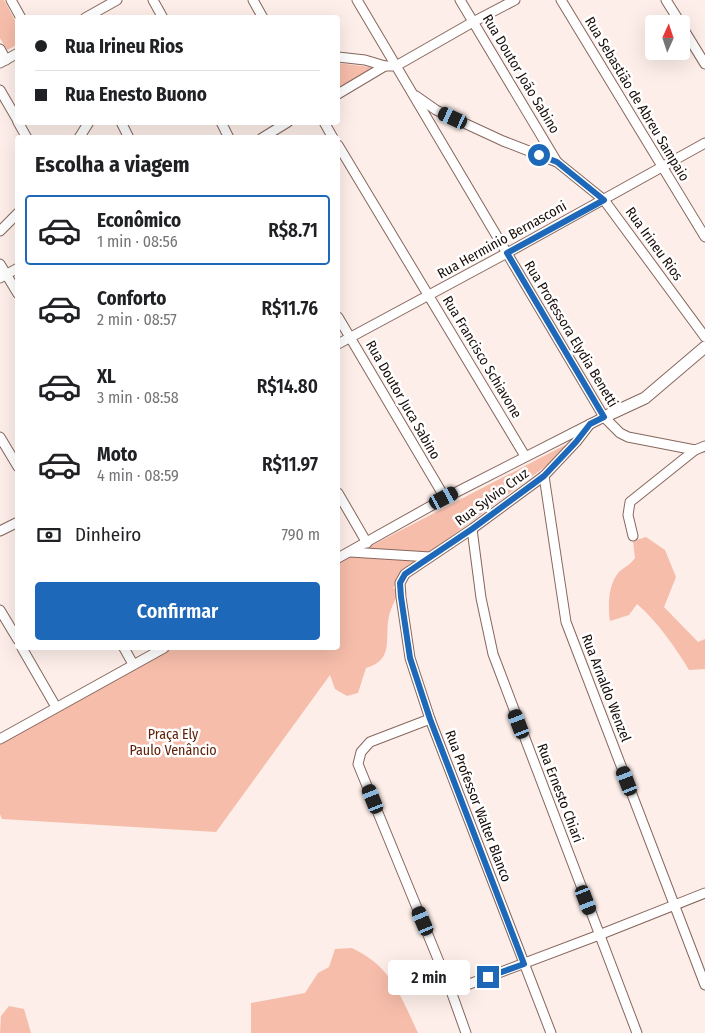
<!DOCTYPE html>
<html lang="pt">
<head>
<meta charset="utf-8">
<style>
	:root { --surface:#fff; --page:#f2f2f2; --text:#202124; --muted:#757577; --line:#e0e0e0; --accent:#1d68b8 }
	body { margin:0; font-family:"Fira Sans Condensed",sans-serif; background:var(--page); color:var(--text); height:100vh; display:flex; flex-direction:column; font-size:19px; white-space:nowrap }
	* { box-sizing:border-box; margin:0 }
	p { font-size:16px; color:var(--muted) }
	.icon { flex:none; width:28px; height:28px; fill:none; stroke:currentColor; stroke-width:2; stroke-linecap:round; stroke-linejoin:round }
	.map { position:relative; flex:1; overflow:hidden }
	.drawer { position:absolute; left:15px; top:135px; width:325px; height:515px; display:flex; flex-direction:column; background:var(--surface); border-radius:5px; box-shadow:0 5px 20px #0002 }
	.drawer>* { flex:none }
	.hud { position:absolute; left:15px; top:15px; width:325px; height:110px; border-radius:5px; box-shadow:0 5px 20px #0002; display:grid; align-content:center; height:110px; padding:0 20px; background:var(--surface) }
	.needle { width:32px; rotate:3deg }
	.buttons { position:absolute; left:645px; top:15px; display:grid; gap:10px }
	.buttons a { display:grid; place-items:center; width:45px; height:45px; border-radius:5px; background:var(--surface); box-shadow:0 5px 20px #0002; font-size:25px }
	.end { position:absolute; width:22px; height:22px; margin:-11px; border:6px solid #1d68b8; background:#fff; box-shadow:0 0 0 2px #fff }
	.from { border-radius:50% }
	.bubble { position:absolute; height:35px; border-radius:5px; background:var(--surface); box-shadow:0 5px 20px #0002; font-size:16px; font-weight:600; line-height:35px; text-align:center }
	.car { position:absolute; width:15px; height:30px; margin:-15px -8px; border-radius:6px; box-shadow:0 0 4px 1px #0007; background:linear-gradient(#222 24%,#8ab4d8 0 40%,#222 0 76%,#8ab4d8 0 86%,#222 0) }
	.hud b { display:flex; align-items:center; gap:18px; height:48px; font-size:19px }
	.hud b+b { border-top:1px solid var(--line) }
	.hud i { width:12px; height:12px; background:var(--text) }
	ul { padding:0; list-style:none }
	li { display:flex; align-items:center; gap:15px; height:70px; margin:0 10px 8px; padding:0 10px; border:2px solid transparent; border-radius:5px }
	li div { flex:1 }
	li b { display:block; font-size:19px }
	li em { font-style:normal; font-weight:600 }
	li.active { border-color:var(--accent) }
	li>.icon { width:45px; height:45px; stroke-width:1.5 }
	h2 { padding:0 20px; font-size:22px; line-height:60px }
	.pay { display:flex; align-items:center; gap:12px; height:55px; padding:0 20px; font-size:19px }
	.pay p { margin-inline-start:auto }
	.cta { display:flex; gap:10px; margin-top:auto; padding:10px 20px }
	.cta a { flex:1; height:58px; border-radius:5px; background:var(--accent); color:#fff; font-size:20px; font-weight:600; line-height:58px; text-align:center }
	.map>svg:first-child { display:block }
	.green { fill:#f6bdaa }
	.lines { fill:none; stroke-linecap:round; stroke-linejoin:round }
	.minor-casing { stroke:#87675d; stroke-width:11 }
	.tertiary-casing { stroke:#87675d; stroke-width:13 }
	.minor { stroke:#fff; stroke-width:9 }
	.tertiary { stroke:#fff; stroke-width:11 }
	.route { stroke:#1d68b8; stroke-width:6 }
	.labels { text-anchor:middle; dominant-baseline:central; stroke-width:5; stroke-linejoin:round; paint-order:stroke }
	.street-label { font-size:14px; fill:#180c08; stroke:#fff }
	.park-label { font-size:14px; fill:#61220b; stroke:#fff }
</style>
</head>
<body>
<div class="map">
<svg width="705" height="1033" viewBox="0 0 705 1033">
	<rect width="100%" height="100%" fill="#fdeee9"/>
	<g class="green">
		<path d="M0,0h4l13,24v21l-10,5 -7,-12z"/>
		<path d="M338,63l32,4 1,1 -1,4 -32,19z"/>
		<path d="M565,445l2,3 -6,7 -155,115 -13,18 4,2c0,10 -6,16 -8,26 -5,22 6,44 -23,52l-8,25 -11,3 -12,-7 -5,-14 -114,157 -214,-13 -2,-5v-72l167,-94h171v-85z"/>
		<path d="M646,537l19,13 11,27 -12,30 34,35 7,-3v30l-16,1c-14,-23 -31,-48 -52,-66l-8,11 -19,6c-2,-16 -2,-38 10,-50 6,-5 11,-7 15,-13l-2,-17z"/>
		<path d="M352,948c40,19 48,47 66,85h-167v-30l54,-10 13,-20 11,-6 6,-18z"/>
		<path d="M9,1006l15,3 7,24h-31l1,-17z"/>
	</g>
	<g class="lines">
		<g class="minor-casing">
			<g id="minor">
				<path d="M11,0l10,18"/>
				<path d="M153,0l10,18"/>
				<path d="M253,0l10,18"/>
				<path d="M357,0l247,417 16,16 8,4 67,13"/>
				<path d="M460,0l97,162"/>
				<path d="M561,0l144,237"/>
				<path d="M666,0l15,24"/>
				<path d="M85,18l32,-18"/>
				<path d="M681,25l24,39"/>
				<path d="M0,49l6,11"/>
				<path d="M338,57l27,3 20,6"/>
				<path d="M0,63l18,-10"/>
				<path d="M0,90l18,31"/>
				<path d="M338,94l47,-28h11l77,-44 42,-22"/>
				<path d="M416,96l20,14 67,31 54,21 47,38 101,137"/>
				<path d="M18,122l9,16"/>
				<path d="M121,122l8,16"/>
				<path d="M221,122l8,16"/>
				<path d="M324,122l9,16"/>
				<path d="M79,138l10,-16"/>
				<path d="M262,138l26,-16"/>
				<path d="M338,145l187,311"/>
				<path d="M0,231l18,-18"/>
				<path d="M0,264l18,30"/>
				<path d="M0,278l18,-10"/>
				<path d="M338,317l107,181"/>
				<path d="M338,344l169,-91 198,-110"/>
				<path d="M0,437l18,30"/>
				<path d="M544,476l22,146 139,363"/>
				<path d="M338,493l29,50"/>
				<path d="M472,529l9,69 12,56 144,379"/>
				<path d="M0,531l18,-9"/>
				<path d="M633,536l-5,-21 2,-13 65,-52 10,-4"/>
				<path d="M350,552l80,5"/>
				<path d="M338,558l107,-60 159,-81"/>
				<path d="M0,610l18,30"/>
				<path d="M22,648l34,59"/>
				<path d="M124,648l9,16"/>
				<path d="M430,719l-60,23 -9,10 -3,12 93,227 15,42"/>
				<path d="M0,739l164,-91"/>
				<path d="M451,991l148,-56 106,-42"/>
				<path d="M551,1033l-121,-314 -20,-61 -9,-61 -1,-14 5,-9 67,-45 72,-53 32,-34 14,-18"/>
			</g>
		</g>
		<g class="tertiary-casing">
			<path id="tertiary" d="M604,417l41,-19 60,-51"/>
		</g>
		<use href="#minor" class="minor"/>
		<use href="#tertiary" class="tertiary"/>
	</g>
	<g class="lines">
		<path class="route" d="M488,977l36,-13 -94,-245 -20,-61 -9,-61 -1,-14 5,-9 67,-45 72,-53 32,-34 14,-18 14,-7 -97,-164 97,-53 -47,-38 -18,-7"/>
	</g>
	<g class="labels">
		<g class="street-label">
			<text transform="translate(521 74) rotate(59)">Rua Doutor João Sabino</text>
			<text transform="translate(637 99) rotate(59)">Rua Sebastião de Abreu Sampaio</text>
			<text transform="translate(502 240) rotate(-29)">Rua Herminio Bernasconi</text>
			<text transform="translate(654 244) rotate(54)">Rua Irineu Rios</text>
			<text transform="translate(571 334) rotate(59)">Rua Professora Elydia Benetti</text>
			<text transform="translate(482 357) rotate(59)">Rua Francisco Schiavone</text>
			<text transform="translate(403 400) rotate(60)">Rua Doutor Juca Sabino</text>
			<text transform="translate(492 497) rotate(-36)">Rua Sylvio Cruz</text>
			<text transform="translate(606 688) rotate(69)">Rua Arnaldo Wenzel</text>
			<text transform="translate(560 793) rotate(69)">Rua Ernesto Chiari</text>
			<text transform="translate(478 806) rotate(69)">Rua Professor Walter Blanco</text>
		</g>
		<g class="park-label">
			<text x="173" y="734">Praça Ely<tspan x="173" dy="16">Paulo Venâncio</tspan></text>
		</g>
	</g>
</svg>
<div class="buttons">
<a><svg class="needle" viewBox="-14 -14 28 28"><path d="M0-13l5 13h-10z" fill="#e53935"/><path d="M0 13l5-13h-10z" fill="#757577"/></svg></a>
</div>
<i class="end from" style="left:539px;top:155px"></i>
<i class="end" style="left:488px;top:977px"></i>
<div class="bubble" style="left:388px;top:960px;width:82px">2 min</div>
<i class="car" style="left:453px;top:118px;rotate:295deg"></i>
<i class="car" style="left:444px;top:498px;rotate:62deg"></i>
<i class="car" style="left:519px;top:724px;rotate:339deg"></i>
<i class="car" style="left:627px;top:781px;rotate:339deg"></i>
<i class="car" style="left:373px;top:799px;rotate:338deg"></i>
<i class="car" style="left:586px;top:900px;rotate:159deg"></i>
<i class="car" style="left:423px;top:921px;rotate:337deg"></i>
<div class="hud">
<b><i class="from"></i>Rua Irineu Rios</b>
<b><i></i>Rua Enesto Buono</b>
</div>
<section class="drawer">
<h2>Escolha a viagem</h2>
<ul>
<li class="active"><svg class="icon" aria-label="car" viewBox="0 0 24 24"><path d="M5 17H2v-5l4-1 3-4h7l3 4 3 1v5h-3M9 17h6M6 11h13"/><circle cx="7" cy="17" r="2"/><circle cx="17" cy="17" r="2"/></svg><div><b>Econômico</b><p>1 min · 08:56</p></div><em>R$8.71</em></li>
<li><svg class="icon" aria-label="car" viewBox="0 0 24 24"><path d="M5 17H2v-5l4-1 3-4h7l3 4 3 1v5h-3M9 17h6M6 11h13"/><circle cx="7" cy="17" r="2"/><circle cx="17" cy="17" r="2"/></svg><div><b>Conforto</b><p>2 min · 08:57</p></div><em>R$11.76</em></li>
<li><svg class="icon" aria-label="car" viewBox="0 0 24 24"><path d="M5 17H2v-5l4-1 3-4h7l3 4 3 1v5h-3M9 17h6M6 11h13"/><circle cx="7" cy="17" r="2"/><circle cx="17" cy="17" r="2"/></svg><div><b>XL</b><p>3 min · 08:58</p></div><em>R$14.80</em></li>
<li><svg class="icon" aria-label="car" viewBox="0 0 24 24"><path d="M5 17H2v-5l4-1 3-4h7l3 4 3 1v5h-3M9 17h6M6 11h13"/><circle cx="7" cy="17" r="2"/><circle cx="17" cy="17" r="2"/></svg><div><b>Moto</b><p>4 min · 08:59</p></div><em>R$11.97</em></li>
</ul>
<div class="pay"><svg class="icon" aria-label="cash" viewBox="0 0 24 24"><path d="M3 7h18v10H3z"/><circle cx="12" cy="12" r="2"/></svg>Dinheiro<p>790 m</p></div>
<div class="cta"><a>Confirmar</a></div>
</section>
</div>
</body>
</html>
